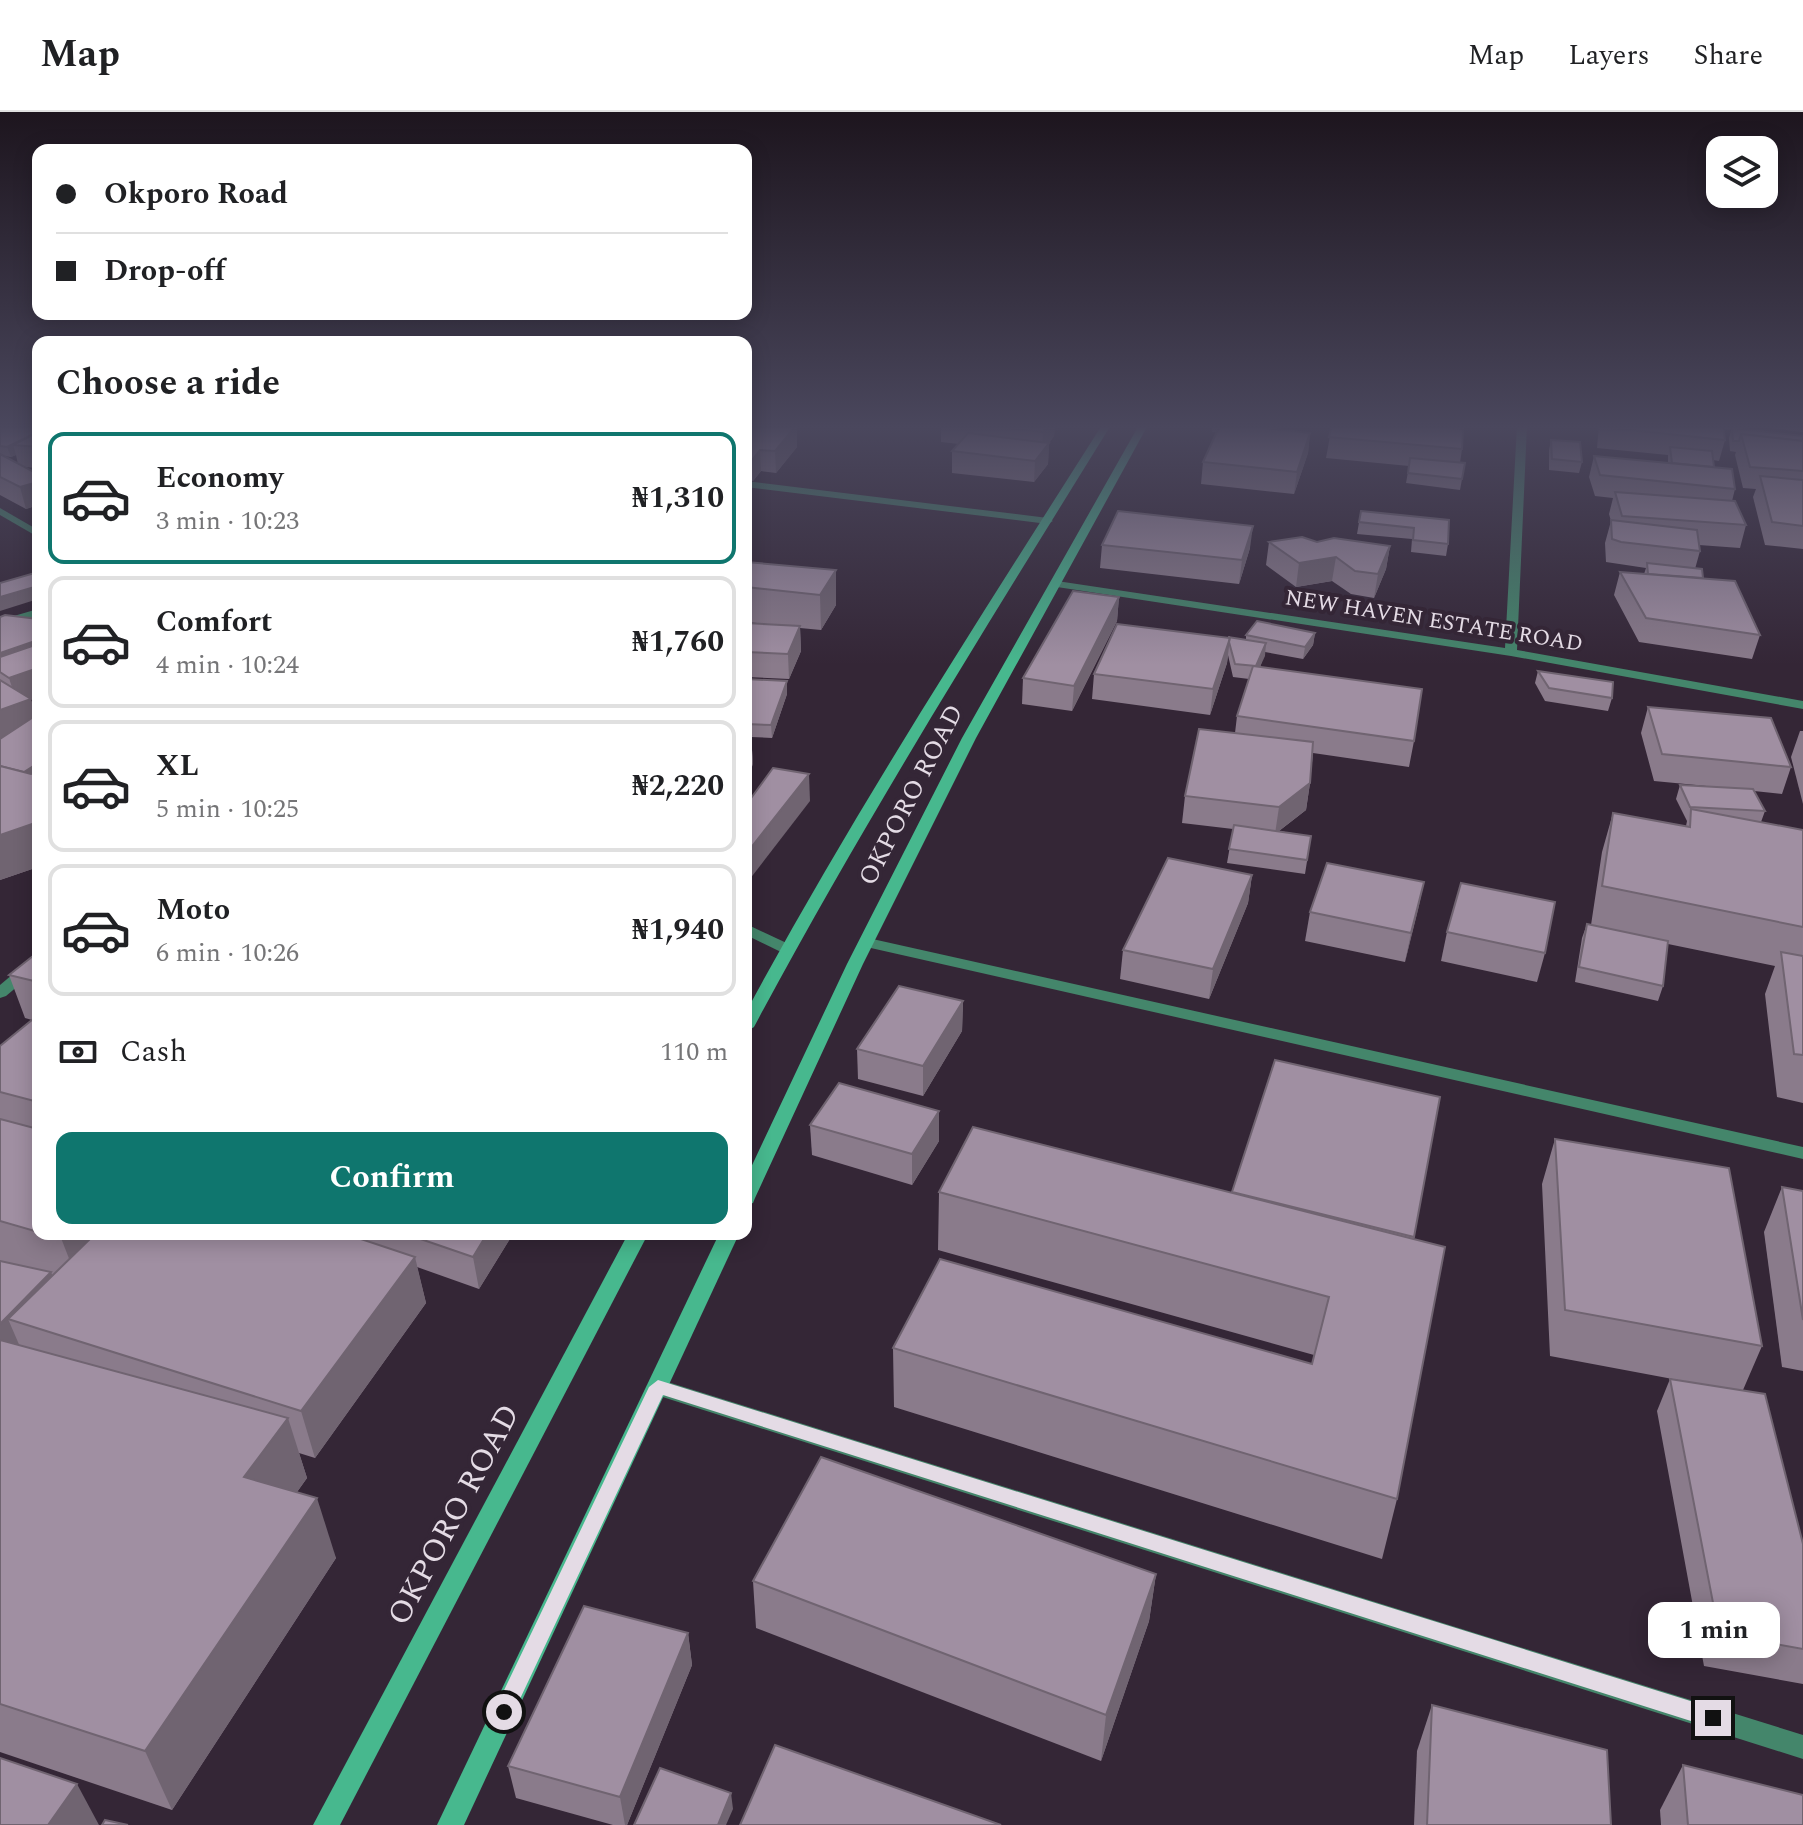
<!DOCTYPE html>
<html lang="en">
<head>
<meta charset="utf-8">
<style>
	:root { --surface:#fff; --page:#f2f2f2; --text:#202124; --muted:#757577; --line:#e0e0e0; --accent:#0f766e }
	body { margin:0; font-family:Spectral,serif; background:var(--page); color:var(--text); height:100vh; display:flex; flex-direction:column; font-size:30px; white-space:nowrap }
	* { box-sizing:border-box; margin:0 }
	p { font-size:26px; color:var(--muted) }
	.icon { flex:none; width:44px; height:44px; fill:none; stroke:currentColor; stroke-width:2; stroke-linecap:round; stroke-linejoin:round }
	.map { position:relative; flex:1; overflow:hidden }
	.side { position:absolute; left:32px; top:224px; width:720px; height:904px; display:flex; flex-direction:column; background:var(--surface); border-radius:16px; box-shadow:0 4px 20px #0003 }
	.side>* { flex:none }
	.banner { position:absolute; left:32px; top:32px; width:720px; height:176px; border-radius:16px; box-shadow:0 4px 20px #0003; display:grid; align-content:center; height:176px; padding:0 24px; background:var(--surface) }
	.buttons { position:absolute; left:1706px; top:24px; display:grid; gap:16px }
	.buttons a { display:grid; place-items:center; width:72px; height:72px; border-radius:16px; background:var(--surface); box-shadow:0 4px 20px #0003; font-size:40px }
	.end { position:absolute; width:36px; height:36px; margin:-18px; border:10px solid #e4dbe5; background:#111; box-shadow:0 0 0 4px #111 }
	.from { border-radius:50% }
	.bubble { position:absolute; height:56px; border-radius:16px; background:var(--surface); box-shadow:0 4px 20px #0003; font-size:26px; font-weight:700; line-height:56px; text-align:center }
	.banner b { display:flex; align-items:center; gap:28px; height:76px; font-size:30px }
	.banner b+b { border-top:2px solid var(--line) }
	.banner i { width:20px; height:20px; background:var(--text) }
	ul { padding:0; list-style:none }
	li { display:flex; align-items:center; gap:24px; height:132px; margin:0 16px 12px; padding:0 8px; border:4px solid var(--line); border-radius:16px }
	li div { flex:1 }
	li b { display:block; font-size:30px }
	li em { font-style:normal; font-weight:700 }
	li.selected { border-color:var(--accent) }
	li>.icon { width:72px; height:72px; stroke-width:1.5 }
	h2 { padding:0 24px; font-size:36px; line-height:96px }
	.pay { display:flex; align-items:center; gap:20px; height:88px; padding:0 24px; font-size:30px }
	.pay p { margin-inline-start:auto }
	.primary-button { display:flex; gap:16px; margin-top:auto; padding:16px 24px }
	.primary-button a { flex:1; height:92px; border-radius:16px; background:var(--accent); color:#fff; font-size:32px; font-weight:700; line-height:92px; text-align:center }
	header { display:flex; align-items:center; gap:48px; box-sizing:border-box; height:112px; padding:0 40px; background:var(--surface); border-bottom:2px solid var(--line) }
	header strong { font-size:38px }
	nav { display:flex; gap:44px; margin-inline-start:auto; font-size:28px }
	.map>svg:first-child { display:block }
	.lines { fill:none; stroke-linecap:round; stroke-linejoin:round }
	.street { fill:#44866b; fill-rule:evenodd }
	.secondary { fill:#47b88e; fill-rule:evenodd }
	.wall { fill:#8a7b8b; fill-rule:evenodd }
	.shaded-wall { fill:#706471 }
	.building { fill:#a08fa2; stroke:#706471; stroke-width:2 }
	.route { fill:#e4dbe5 }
	.labels { text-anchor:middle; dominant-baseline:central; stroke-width:8; stroke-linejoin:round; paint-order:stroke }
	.far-street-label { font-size:22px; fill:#e4dbe5; stroke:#342636 }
	.street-label { font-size:26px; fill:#e4dbe5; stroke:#342636 }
	.near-street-label { font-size:32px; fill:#e4dbe5; stroke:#342636 }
</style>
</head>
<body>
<header>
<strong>Map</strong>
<nav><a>Map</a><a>Layers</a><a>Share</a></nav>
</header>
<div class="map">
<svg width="1803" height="1713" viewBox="0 0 1803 1713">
	<rect width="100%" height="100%" fill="#342636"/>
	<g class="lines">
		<g class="street">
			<path d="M1517,313h10l-10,225 286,51v8l-292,-53 -454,-69 -6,-3 6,-3 448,67z"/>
			<path d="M746,369l302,37 5,3 -5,3 -302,-37z"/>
			<path d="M0,396l38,22v7l-38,-22z"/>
			<path d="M38,497v7l-38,11v-7z"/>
			<path d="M746,812l47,22 2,3 -2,3h-12l-35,-17z"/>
			<path d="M868,826l935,209v12l-941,-213 -2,-3 2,-3z"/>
			<path d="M38,844v13l-32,27 -6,2v-13l32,-27z"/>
			<path d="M658,1267l1145,356v24l-1153,-366 -3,-6 3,-6z"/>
		</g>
		<g class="secondary">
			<path d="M1102,313h9c-123,199 -247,396 -357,602l-8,5v-20c109,-202 233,-393 356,-587z"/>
			<path d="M1139,313h9l-172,313 -113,226 -108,234 -2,5 -7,2v-27l101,-214 115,-226z"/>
			<path d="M628,1122h20l-308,591h-27z"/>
			<path d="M719,1122h20l-275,591h-27z"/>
		</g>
	</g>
	<g class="wall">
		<path d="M0,313h38v43l-14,-1 14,7v31l-12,4 -26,-14zM16,343l2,9 -14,-8 7,1z"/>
		<path d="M746,313l51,9v13l-21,26 -15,-2 -8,10 -7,-1z"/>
		<path d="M941,313h119l-5,1 -1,10 -5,7 -1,21 -14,18 -82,-9v-22l7,-7 -18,-2z"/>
		<path d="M1212,313h55l-1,3 44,5 -2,20 -14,41 -93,-10 2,-22 13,-30h-4z"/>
		<path d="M1332,313h106l-1,2 25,22 -2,14h5l-5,27 -54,-7 3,-17 -83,-8z"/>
		<path d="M1599,313h132l-1,5 -7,-1 2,11 -6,21 -6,-1 1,7 21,22 -3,12 14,24 -6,23 -41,-3 1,6 -5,18 8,9 57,57 -8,24 -113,-17 -25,-47 6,-23 24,2 2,-6 -40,-6 -1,-19 6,-22 -2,-7 4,-16 -18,-2 -6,-19 5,-21 74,7v-8l-71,-7z"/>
		<path d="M1745,313h58v7z"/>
		<path d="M1732,316l71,8v113l-38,-4 -12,-48 3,-8 -13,-1 -8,-33 1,-3 -6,-1 -1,-13z"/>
		<path d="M1551,328l31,22 -3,11 -30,-3v-20z"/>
		<path d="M1361,399l88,9 -1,24 -2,12 -35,-4 1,-13 -55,-5z"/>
		<path d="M1269,430h48l73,4 -4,23 -12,29 -23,-4 -19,-13 -36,6 -30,-22z"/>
		<path d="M1102,433l148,3 -11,36 -139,-16z"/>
		<path d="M746,450l90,8v35l-15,25 -21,-2 1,23 -12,28 -43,-2v-54l31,2 -31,-3z"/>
		<path d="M1119,485l-2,24 -45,90 -50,-7 1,-26z"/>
		<path d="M0,505l38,2v77l-7,3 7,168 -38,13z"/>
		<path d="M1315,521l-2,12 -10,14 -38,-7 -5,15 154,74 -5,26 -96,-14 -3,30 -4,27 -27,21 32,5 -6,38 -78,-11 6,-34 -51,-6 3,-27 50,-63 2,-17 12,-37 -16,-2 -5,-22 -1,8 -17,52 -118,-16 2,-25 152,-34v-5z"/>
		<path d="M1538,559l74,27 -4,13 -63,-10 -10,-18z"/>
		<path d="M746,567l41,15 -15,44 -21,-1 2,26 -7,25z"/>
		<path d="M1648,595l143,60 -9,27 -28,-3 11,20 -4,11 42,8v273l-26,-6 -12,-103 10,-28 -107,-22 -5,42 -5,15 -83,-19 7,-44 5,-14 4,1 11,-73 11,-39 73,13 1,-5 -11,-22 4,-14 37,2 -63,-6 -13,-48z"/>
		<path d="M1800,619h3v73l-12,-47z"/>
		<path d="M1252,763l-4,28 -39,96 -89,-20 3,-29z"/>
		<path d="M1424,770l-19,80 -100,-21 5,-29z"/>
		<path d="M1447,820l98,21 -8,29 -96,-21z"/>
		<path d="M38,840v282h475l-34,55 -62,-22 9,36 -111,155 -16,-5 8,25 -10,14 39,66 -164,252 -172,-58v-706l32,-26 -7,-2 -16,-43z"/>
		<path d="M963,889l-1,30 -39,65 -65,-17 -1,-30z"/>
		<path d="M810,1013l129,16 -27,44 -100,-30z"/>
		<path d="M1555,1027l207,207 -19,44 60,154v140l-99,-18 -47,-255 13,-32 24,4 -144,-27 -8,-172z"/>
		<path d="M1782,1075l21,4v180l-21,-4 -18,-135z"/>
		<path d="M939,1080l293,1v-1l182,45 -17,262 -15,60 -488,-152 -1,-59 419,16 2,-9 -376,-105z"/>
		<path d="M1156,1462l-7,47 -48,140 -345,-133 -3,-47z"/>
		<path d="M688,1521l4,32 -65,160h-14l-97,-27 -8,-32z"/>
		<path d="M1432,1593l179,120h-197l3,-74z"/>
		<path d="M1683,1653l120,60h-142l-1,-15z"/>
	</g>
	<g class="shaded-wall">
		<path d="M787,313h10v22l-21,26 -1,-22z"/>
		<path d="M1048,313h7l-1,11 -5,7 -1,21 -14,18 1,-21 7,-9 1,-20z"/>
		<path d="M38,320l-25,13 3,10 -5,2 -4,-10z"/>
		<path d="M1310,321l-2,20 -14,41 3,-22z"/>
		<path d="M760,338l1,21 -8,10 -1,-21z"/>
		<path d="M38,370v23l-12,4 -6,-22z"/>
		<path d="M1253,414l-3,22 -11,36 3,-24z"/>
		<path d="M1390,434l-4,23 -12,29 4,-24z"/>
		<path d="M1336,445l-4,24 -36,6 3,-24z"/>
		<path d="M836,458v35l-15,25 -1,-35z"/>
		<path d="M38,474v13l-38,12v-14z"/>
		<path d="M1119,485l-2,24 -45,90 2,-25z"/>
		<path d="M800,514l1,25 -12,28 -1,-25z"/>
		<path d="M1315,521l-2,12 -10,14 2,-12z"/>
		<path d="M1230,526l-3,25 -17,52 3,-26z"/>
		<path d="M38,528v28l-38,4v-19z"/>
		<path d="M1266,531l-1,13 -11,24 2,-13z"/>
		<path d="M38,556v28l-21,7 -8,-25z"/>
		<path d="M787,569v13l-15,44 -1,-13z"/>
		<path d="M31,587l7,21 -38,20v-30z"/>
		<path d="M751,624l2,27 -7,25v-33z"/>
		<path d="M38,651v33l-14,-24z"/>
		<path d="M809,662l1,27 -64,83v-30z"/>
		<path d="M1310,671l-4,27 -31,24 4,-27z"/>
		<path d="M38,710v45l-38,13v-45z"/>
		<path d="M1252,763l-4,28 -39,96 4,-30z"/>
		<path d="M1424,770l-6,28 -13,52 6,-29z"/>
		<path d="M963,889l-1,30 -39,65v-30z"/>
		<path d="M939,999v30l-27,44v-31z"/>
		<path d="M66,1122h63l-50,50 -18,-46z"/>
		<path d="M487,1122h26l-34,55 -6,-32z"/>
		<path d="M415,1145l11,46 -111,155 -14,-47z"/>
		<path d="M51,1160l13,32 -56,15 13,30 -21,22v-47z"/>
		<path d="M288,1306l19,60 -42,59 -21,-60z"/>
		<path d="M317,1386l19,60 -164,252 -27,-59z"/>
		<path d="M1156,1462l-7,47 -48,140 5,-46z"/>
		<path d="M688,1521l4,32 -65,160h-2l-5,-28z"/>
		<path d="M77,1672l22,41h-51z"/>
		<path d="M731,1681l2,16 -7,16h-8z"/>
	</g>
	<g class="building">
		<path d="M7,313h31v7l-31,15 -7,-1v-17z"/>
		<path d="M746,313h42l8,1 -21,25 -15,-1 -8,10 -6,-1z"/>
		<path d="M980,313h68l-5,7z"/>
		<path d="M1220,313h19l71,8 -13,39 -94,-10z"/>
		<path d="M1332,313h89l42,4 -1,20 -133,-12z"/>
		<path d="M1602,313h121l2,15 -123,-13z"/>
		<path d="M1732,316l71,8v5l-62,-7 -2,7h-6z"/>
		<path d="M38,320v15l-25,-2z"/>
		<path d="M968,321l81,10 -14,18 -83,-10z"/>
		<path d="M1741,322l62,7v30l-53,-4z"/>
		<path d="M1551,328l29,2 2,20 -30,-3z"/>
		<path d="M1670,335l42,4 2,16 -42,-4z"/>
		<path d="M0,342l38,20v8l-18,5 -20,-10z"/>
		<path d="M1594,344l138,13 3,20 -135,-14z"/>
		<path d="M1410,346l55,5 -3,16 -54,-6z"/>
		<path d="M1760,364l43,4v46l-31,-4z"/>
		<path d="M1615,380l120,9 11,24 -124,-9z"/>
		<path d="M1118,399l135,15 -11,34 -140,-15z"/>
		<path d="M1361,399l88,9 -1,24 -35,-4 1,-12 -55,-6z"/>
		<path d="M1611,408l86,10 3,21 -79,-9 -9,-3z"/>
		<path d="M1302,425l15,5 17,-4 56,8 -12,28 -23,-3 -19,-14 -37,6 -30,-21z"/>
		<path d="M746,450l90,8 -16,25 -74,-8z"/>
		<path d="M1647,451l55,6 1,9 -55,-4z"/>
		<path d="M38,460v14l-38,11v-14z"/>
		<path d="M1620,460l115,9 25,54 -114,-17z"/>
		<path d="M1073,479l46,6 -45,89 -51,-8z"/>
		<path d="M5,503l33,4v21l-38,13v-36z"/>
		<path d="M1257,509l58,12 -10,14 -59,-12z"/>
		<path d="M746,511l54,3 -12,28 -42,-2z"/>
		<path d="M1117,512l113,14 -17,51 -119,-15z"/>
		<path d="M1228,525l38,6 -10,23 -21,-2 -6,-22 1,-4z"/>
		<path d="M38,532v24l-29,10 -9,-6v-15z"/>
		<path d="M1253,554l169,23 -8,52 -177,-25z"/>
		<path d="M1538,559l75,11 -1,16 -63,-10z"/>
		<path d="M746,567l41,2 -16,44 -25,-1z"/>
		<path d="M0,568l31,19 -31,11z"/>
		<path d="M1648,595l123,11 20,49 -129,-13z"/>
		<path d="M38,602v49l-14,9 -24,-6v-27z"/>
		<path d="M1199,617l114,13 -3,41 -31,24 -94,-11z"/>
		<path d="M746,624h5l-5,19z"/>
		<path d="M0,654l31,8 7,-3v51l-38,13z"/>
		<path d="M773,656l36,6 -63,80v-49z"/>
		<path d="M1680,673l73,4 12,22 -75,-4z"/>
		<path d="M1691,697l112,21v97l-201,-41 11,-73 77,14z"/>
		<path d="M1234,713l77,11 -4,24 -78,-11z"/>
		<path d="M1168,746l84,17 -39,94 -90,-19z"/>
		<path d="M1327,751l97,19 -13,51 -101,-21z"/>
		<path d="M1461,771l94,19 -10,51 -98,-21z"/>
		<path d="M1587,812l81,17 -5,45 -84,-19z"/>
		<path d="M38,840v30l-29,-7z"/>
		<path d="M1781,840l22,4v99l-9,-1z"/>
		<path d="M899,874l64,15 -40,65 -66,-17z"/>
		<path d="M38,903v87l-38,-10v-46z"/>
		<path d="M1275,948l165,37 -26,140 -182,-45z"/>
		<path d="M839,971l100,28 -27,43 -102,-29z"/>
		<path d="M0,1007l38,10v103l-38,-11z"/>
		<path d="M973,1015l472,120 -48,252 -504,-151 47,-89 372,105 17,-67 -390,-105z"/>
		<path d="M1555,1027l174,29 33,178 -197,-36z"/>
		<path d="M1782,1075l21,4v129z"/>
		<path d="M46,1122h20l-5,4z"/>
		<path d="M95,1122h251l69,23 -114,154 -293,-92z"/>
		<path d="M406,1122h81l-14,23z"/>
		<path d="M0,1149l51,11 -51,52z"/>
		<path d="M0,1228l288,78 -44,59 73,21 -172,253 -145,-47z"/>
		<path d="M1670,1267l95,15 38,150v105l-84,-15z"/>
		<path d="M821,1345l335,117 -50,141 -353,-134z"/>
		<path d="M584,1494l104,27 -68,164 -112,-31z"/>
		<path d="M1432,1593l175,45 4,75h-184z"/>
		<path d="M775,1633l226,80h-261z"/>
		<path d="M0,1646l77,26 -29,41h-48z"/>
		<path d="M1683,1653l120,30v30h-115z"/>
		<path d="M660,1656l71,25 -13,32h-84z"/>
		<path d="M105,1708l23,5h-26z"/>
	</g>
	<linearGradient id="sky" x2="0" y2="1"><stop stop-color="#1d151e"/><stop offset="0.57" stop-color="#4a475d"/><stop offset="1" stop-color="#4a475d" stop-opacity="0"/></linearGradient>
	<rect width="1803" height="553" fill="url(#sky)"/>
	<path class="route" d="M658,1268l1055,328 7,3 3,7 -3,7 -7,3 -1050,-333 -152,323 -7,3 -7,-3 -3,-6 3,-7 152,-318z"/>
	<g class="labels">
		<g class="far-street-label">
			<text transform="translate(1434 509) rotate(9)">NEW HAVEN ESTATE ROAD</text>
		</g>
		<g class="street-label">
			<text transform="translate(911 683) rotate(-63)">OKPORO ROAD</text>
		</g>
		<g class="near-street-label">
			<text transform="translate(454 1403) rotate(-62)">OKPORO ROAD</text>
		</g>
	</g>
</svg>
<div class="buttons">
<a><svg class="icon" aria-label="layers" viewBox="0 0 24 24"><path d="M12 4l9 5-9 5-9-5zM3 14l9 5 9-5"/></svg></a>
</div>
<i class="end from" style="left:504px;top:1600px"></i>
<i class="end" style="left:1713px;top:1606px"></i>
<div class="bubble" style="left:1648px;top:1490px;width:132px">1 min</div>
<div class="banner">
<b><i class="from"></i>Okporo Road</b>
<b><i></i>Drop-off</b>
</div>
<section class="side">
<h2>Choose a ride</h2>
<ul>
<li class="selected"><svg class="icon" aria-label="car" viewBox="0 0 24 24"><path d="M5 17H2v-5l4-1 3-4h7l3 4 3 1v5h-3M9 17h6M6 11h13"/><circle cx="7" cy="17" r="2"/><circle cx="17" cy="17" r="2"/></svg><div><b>Economy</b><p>3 min · 10:23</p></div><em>₦1,310</em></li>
<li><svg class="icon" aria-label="car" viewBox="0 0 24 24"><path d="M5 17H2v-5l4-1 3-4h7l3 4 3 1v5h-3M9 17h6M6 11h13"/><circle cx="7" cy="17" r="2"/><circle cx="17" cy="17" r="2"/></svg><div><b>Comfort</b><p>4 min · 10:24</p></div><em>₦1,760</em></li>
<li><svg class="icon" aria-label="car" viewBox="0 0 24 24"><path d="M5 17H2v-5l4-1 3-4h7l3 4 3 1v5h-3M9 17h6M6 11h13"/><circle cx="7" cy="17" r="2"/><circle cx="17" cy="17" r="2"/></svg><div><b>XL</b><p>5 min · 10:25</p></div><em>₦2,220</em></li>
<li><svg class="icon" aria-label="car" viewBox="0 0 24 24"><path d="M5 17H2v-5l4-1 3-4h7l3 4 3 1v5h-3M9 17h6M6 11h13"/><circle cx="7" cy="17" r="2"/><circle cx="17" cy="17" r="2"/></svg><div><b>Moto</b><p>6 min · 10:26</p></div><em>₦1,940</em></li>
</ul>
<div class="pay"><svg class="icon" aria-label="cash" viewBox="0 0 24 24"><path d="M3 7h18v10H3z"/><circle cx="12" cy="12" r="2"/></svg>Cash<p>110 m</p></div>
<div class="primary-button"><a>Confirm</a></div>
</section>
</div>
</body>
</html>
